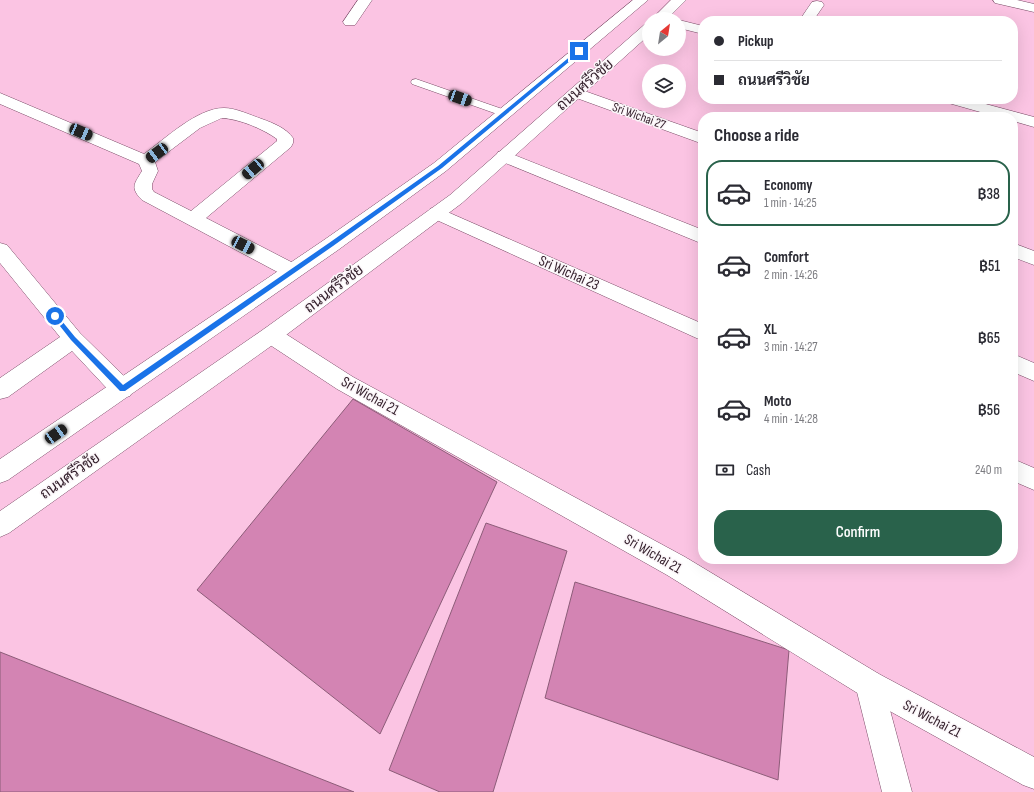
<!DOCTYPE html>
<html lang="en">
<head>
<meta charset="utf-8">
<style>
	:root { --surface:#fff; --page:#f2f2f3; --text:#2b2b33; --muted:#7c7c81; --line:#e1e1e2; --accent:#29624b }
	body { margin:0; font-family:"Sofia Sans Condensed",Sarabun,sans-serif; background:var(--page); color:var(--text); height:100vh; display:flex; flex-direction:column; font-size:15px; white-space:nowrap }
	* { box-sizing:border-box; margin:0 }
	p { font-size:13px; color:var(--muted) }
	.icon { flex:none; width:22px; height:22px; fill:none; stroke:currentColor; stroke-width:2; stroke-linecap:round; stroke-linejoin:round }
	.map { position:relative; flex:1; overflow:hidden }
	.sheet { position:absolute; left:698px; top:112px; width:320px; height:452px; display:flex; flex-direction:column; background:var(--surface); border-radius:16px; box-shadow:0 4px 16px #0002 }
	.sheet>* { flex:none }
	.banner { position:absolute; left:698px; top:16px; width:320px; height:88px; border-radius:16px; box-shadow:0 4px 16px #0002; display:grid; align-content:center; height:88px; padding:0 16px; background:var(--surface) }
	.needle { width:26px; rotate:30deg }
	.controls { position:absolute; left:642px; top:12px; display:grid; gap:8px }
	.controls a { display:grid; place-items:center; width:44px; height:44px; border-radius:50%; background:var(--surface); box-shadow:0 4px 16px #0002; font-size:20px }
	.end { position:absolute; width:18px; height:18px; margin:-9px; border:5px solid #1a73e8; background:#fff; box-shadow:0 0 0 2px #fff }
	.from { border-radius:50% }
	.car { position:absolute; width:12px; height:24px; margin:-12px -6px; border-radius:5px; box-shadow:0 0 3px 1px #0007; background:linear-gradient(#222 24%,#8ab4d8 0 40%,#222 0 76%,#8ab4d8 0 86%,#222 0) }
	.banner b { display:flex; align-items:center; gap:14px; height:38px; font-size:15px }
	.banner b+b { border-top:1px solid var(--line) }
	.banner i { width:10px; height:10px; background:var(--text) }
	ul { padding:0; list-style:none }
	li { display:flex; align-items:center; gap:12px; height:66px; margin:0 8px 6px; padding:0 8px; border:2px solid transparent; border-radius:16px }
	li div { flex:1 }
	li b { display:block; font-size:15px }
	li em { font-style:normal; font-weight:600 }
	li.selected { border-color:var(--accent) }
	li>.icon { width:36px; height:36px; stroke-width:1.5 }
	h2 { padding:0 16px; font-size:18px; line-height:48px }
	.pay { display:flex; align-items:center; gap:10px; height:44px; padding:0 16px; font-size:15px }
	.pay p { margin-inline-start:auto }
	.button { display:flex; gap:8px; margin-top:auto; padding:8px 16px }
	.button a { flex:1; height:46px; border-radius:16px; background:var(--accent); color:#fff; font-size:16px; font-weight:600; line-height:46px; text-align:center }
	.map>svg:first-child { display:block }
	.building { fill:#d384b3; stroke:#8c5c78 }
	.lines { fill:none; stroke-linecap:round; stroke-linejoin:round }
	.service-casing { stroke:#7a4c67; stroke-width:1 }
	.minor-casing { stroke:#7a4c67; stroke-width:1 }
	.tertiary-casing { stroke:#7a4c67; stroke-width:1 }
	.primary-casing { stroke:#7a4c67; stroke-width:1 }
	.service { fill:#fff; fill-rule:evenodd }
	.minor { fill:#fff; fill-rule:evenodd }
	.tertiary { fill:#fff; fill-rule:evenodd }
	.primary { fill:#fff; fill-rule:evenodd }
	.route { fill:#1a73e8 }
	.labels { text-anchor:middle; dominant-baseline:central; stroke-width:3; stroke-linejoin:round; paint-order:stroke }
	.far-street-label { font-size:13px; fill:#311d29; stroke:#fbf6f9 }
	.street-label { font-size:15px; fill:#311d29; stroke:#fbf6f9 }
</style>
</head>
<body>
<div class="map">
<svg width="1034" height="792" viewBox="0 0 1034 792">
	<rect width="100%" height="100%" fill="#fbc4e3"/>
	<g class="building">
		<path d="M353,399l144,83 -117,252 -183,-144z"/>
		<path d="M486,523l81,28 -74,241h-53l-51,-22z"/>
		<path d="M575,582l214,68 -11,130 -233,-82z"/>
		<path d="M0,652l354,140h-354z"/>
	</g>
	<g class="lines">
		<g class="service-casing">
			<path id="service" d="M416,79l92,32 2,2 -2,2h-8l-88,-31 -1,-2 1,-2z"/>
		</g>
		<g class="minor-casing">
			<g id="minor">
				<path d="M358,0h14l-17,25h-10l-2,-3z"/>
				<path d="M993,0h24l17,4v8l-39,-9z"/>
				<path d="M817,1l5,1 2,3 -11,16h-14l13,-19z"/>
				<path d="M679,20l24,6v8l-24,-6z"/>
				<path d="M576,88l127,45v11l-132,-48 -3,-3 3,-3z"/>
				<path d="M0,93l144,61c21,-15 53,-46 80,-46 12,0 26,7 38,11 11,4 24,9 31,19v5l-2,4 -85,71 93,48 3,5 -3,5 -7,2 -7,-2 -143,-76c-12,-12 -8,-16 0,-29l-3,-7 -139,-60zM222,118c18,1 41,11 55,21v2l-86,70 -37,-19 -2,-3v-5l6,-13 -3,-9 45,-34z"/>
				<path d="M942,99h25l67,18v10l-21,-6v-4h-15l-53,-15z"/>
				<path d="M504,151l199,79v14l-205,-84 -2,-4 2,-4z"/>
				<path d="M436,207l267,117v17l-273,-124 -3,-4 3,-4z"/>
				<path d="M0,243l7,2 73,88 50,49 3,7 -3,7 -8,2 -8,-2 -42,-45 -64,46 -8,2v-21l60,-41 -60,-74z"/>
				<path d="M1013,243l21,8v14l-21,-8z"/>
				<path d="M271,327l7,2 75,48 332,180 194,117 155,83v32l-11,-4 -164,-91 -192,-119 -330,-186 -73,-48 -3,-6 3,-6z"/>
				<path d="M1013,354l21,9v18l-21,-9z"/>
				<path d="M1013,459l21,9v22l-21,-9z"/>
			</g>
		</g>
		<g class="tertiary-casing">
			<path id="tertiary" d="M869,670l10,4 4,10 29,108h-30l-27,-108 4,-10z"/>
		</g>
		<g class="primary-casing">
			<g id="primary">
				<path d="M633,0h15l-202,171 -108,79 -330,230 -8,3v-24l324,-219 110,-77z"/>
				<path d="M671,0h15l-19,19h-15z"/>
				<path d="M649,24v11l-187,168 -184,138 -269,192 -9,4v-26l264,-182 186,-134 194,-170z"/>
			</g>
		</g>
		<use href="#service" class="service"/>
		<use href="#minor" class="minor"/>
		<use href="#tertiary" class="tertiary"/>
		<use href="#primary" class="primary"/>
	</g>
	<path class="route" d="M578,50l4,1 -140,117 -109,78 -208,145h-5l-49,-51 -19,-24 3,-2 2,1 18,22 48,48 206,-142 109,-77z"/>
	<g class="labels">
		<g class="far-street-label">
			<text transform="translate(639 116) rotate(20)">Sri Wichai 27</text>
		</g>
		<g class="street-label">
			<text transform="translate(585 85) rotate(-41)">ถนนศรีวิชัย</text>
			<text transform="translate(569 273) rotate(24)">Sri Wichai 23</text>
			<text transform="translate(334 289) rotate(-37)">ถนนศรีวิชัย</text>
			<text transform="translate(370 396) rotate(29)">Sri Wichai 21</text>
			<text transform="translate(70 476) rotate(-35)">ถนนศรีวิชัย</text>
			<text transform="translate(653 554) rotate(30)">Sri Wichai 21</text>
			<text transform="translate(932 719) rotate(28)">Sri Wichai 21</text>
		</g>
	</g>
</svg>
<div class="controls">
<a><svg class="needle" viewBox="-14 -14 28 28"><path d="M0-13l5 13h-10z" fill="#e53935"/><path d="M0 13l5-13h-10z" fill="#7c7c81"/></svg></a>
<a><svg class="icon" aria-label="layers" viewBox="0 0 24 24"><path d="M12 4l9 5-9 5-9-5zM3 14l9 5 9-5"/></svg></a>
</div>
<i class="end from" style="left:55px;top:316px"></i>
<i class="end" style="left:579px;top:51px"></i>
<i class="car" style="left:460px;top:98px;rotate:110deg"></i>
<i class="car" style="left:81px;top:132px;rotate:113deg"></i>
<i class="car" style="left:157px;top:153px;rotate:234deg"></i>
<i class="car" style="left:253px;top:169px;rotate:230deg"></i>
<i class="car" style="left:243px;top:245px;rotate:117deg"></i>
<i class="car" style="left:56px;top:434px;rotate:56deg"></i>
<div class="banner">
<b><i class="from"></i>Pickup</b>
<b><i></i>ถนนศรีวิชัย</b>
</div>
<section class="sheet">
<h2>Choose a ride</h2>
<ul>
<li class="selected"><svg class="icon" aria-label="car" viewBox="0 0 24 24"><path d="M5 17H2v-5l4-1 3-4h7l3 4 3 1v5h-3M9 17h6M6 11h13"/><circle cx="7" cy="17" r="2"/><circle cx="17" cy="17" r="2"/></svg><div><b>Economy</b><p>1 min · 14:25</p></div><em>฿38</em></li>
<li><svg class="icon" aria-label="car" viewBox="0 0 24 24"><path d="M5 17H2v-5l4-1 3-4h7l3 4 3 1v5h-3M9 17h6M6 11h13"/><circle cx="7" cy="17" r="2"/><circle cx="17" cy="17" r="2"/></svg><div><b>Comfort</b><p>2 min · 14:26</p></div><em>฿51</em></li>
<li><svg class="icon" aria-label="car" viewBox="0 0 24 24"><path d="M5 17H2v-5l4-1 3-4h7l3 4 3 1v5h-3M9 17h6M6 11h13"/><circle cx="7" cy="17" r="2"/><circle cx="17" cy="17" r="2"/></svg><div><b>XL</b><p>3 min · 14:27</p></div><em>฿65</em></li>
<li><svg class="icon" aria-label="car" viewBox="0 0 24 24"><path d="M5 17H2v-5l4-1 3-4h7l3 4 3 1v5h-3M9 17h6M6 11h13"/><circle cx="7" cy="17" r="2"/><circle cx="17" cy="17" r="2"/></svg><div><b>Moto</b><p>4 min · 14:28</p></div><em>฿56</em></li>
</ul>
<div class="pay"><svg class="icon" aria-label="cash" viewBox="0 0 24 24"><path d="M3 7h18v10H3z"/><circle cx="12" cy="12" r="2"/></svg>Cash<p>240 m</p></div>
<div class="button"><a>Confirm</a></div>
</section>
</div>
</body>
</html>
